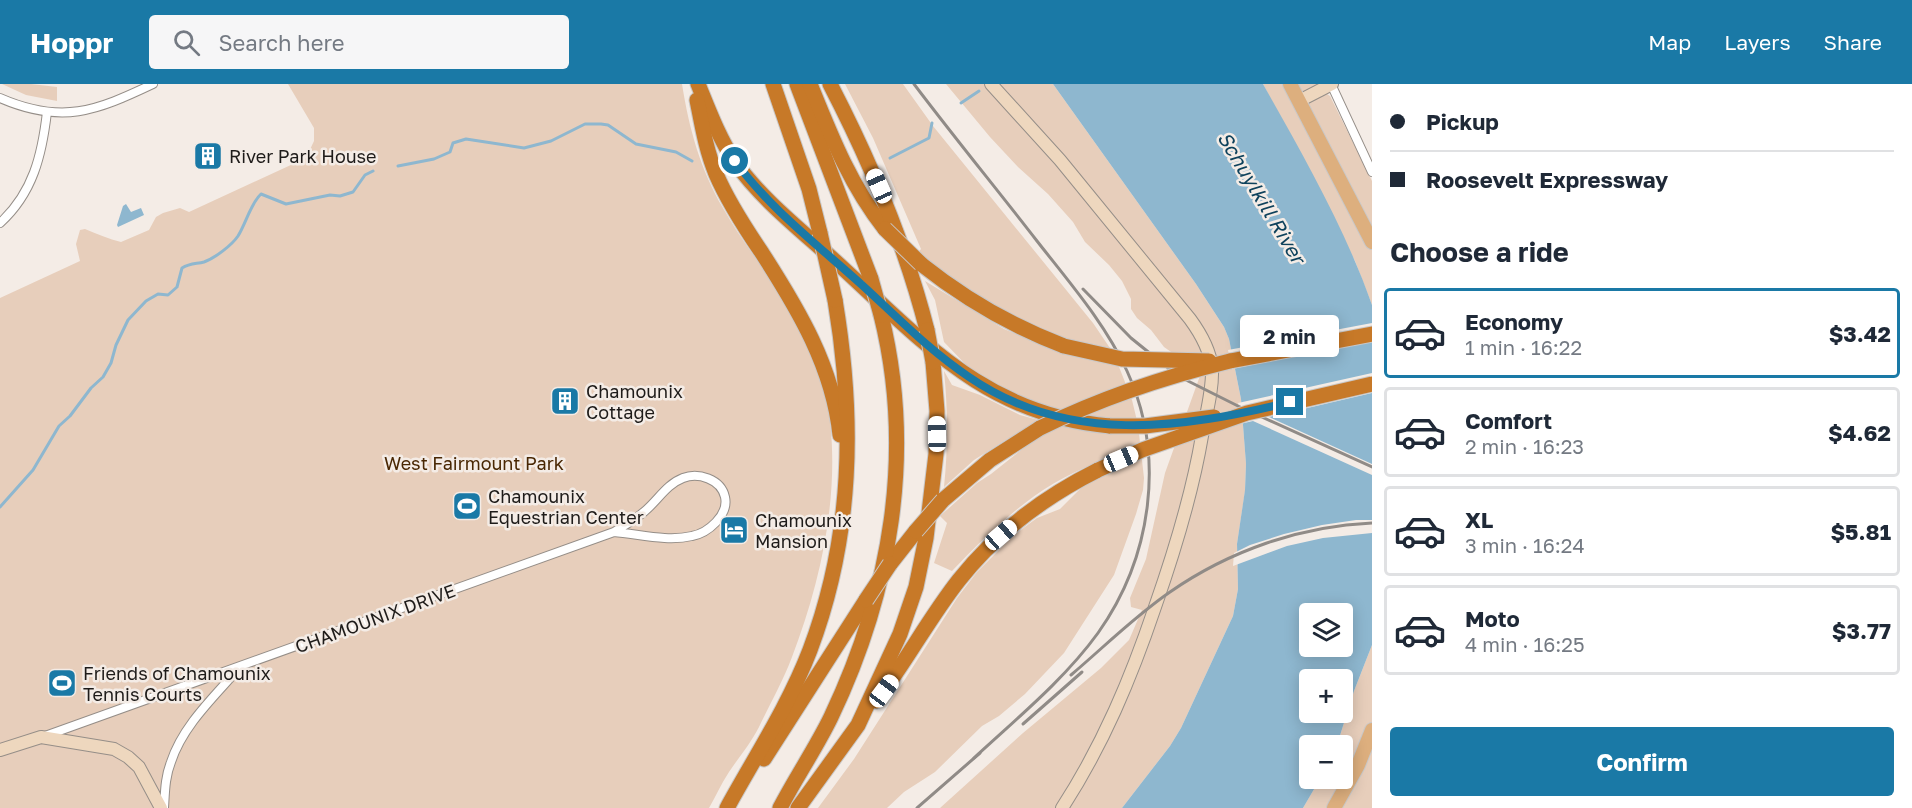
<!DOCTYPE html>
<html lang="en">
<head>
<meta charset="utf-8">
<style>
	:root { --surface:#fff; --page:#f6f6f7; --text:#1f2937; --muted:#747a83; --line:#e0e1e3; --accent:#1a79a6 }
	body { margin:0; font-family:"Golos Text",sans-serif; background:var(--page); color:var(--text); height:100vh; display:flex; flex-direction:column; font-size:22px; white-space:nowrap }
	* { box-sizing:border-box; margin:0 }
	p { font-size:20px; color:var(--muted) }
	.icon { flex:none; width:33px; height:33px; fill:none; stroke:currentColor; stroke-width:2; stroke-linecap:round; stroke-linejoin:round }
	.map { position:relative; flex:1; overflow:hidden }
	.details { display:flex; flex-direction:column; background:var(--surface); width:540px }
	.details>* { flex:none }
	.top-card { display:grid; align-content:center; height:132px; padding:0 18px; background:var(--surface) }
	.tools { position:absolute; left:1299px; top:519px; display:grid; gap:12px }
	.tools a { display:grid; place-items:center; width:54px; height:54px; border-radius:6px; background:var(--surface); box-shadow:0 3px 15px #0003; font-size:30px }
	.end { position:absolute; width:27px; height:27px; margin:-14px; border:8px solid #1a79a6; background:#fff; box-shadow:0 0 0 3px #fff }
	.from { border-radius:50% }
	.bubble { position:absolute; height:42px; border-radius:6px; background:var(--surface); box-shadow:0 3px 15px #0003; font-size:20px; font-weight:700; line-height:42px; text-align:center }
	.car { position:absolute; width:18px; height:36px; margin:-18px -9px; border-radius:8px; box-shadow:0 0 4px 2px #0007; background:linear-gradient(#fff 24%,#345 0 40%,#fff 0 76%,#345 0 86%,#fff 0) }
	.top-card b { display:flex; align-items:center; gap:21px; height:57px; font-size:22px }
	.top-card b+b { border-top:2px solid var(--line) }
	.top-card i { width:15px; height:15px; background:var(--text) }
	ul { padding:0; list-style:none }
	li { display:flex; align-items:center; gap:18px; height:90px; margin:0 12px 9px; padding:0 6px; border:3px solid var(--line); border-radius:6px }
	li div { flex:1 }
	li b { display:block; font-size:22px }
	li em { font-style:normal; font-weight:700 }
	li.current { border-color:var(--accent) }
	li>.icon { width:54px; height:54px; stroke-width:1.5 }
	h2 { padding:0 18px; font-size:27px; line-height:72px }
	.primary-button { display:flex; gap:12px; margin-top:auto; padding:12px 18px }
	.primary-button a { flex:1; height:69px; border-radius:6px; background:var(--accent); color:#fff; font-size:24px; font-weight:700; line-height:69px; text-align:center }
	header { display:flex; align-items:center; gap:36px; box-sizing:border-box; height:84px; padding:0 30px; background:var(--accent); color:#fff }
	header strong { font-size:28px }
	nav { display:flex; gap:33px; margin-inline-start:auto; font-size:21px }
	.search { width:420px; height:54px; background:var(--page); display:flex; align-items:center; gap:15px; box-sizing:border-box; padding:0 21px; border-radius:6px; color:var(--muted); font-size:22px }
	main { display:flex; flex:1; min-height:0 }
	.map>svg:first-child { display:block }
	.green { fill:#e7cebb }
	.water { fill:#8eb7cf; fill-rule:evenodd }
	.pier { fill:#f4ece6 }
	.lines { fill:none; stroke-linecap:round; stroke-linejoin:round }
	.stream { stroke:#8eb7cf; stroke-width:3 }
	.street-casing { stroke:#958e88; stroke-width:10 }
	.secondary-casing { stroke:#958e88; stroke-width:14 }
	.primary-casing { stroke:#c9c8c8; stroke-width:16 }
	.highway-casing { stroke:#c9c8c8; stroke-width:17 }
	.street { stroke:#fff; stroke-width:8 }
	.secondary { stroke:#eed7be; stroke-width:12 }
	.primary { stroke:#ddaf7e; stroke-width:14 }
	.highway { stroke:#c77928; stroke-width:15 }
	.rail { stroke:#908b87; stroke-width:3 }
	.highway-bridge-casing { stroke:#c9c8c8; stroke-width:17; stroke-linecap:butt }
	.highway-bridge { stroke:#c77928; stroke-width:15 }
	.route { stroke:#1a79a6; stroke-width:8 }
	.labels { text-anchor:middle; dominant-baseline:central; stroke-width:5; stroke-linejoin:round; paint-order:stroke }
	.poi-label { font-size:18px; fill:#1e1b19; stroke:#f4ece6; text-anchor:start }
	.park-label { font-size:18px; fill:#492703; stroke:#f4ece6 }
	.street-label { font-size:18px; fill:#1e1b19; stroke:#f4ece6 }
	.water-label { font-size:20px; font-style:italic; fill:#0e425c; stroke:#f4ece6 }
</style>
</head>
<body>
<header>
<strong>Hoppr</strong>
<div class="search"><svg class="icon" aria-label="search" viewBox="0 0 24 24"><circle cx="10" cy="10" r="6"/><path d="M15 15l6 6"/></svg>Search here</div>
<nav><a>Map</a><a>Layers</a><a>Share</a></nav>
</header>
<main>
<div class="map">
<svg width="1372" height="724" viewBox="0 0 1372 724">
	<rect width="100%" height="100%" fill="#f4ece6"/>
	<g class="green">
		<path d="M2,0h29l26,3v14l-31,-6z"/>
		<path d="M288,0h394c7,44 18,85 41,124 20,36 47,67 67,103 19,33 36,73 40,110 9,79 -10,163 -38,236 -9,24 -22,47 -33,70 -8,16 -20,30 -30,45 -8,12 -13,24 -20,36h-709v-510l80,-37 -4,-17 4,-14 5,-1c12,5 24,10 36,13l28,-12 7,-13 7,-4 17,-5 9,4 117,-54 8,-17v-13z"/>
		<path d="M845,0h58l30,42 160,197 21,31 18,46 6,25 6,53 -1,12 -7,24 -22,61 -50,78 -39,41 -26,22 -17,10 -47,46 -31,20 -17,16h-69l36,-49 103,-161 20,-26 37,-37 23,-17 23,-9 23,-23 19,-10 -7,-12c-57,20 -102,64 -143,107l-18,-8 13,-40 -7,-7 37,-33 14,-9 30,-24 -12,-12 -35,22 -30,27c4,-39 4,-77 0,-116l8,14 28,10 40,20 40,11 39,4 -106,-46 -23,-15 -26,-27 -9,-42 -10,-19 79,48 42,17 -129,-92 4,-5 -48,-111z"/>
		<path d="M946,0h107l143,200 28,43 5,12 12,60 5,65 -1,27 -8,53 1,45 -5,27 -52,112 -11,18 -48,62h-182l83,-75 78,-65 28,-28 13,-30 -11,-3 -1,-9 16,-39 19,-86 36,-100 -37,-26 -13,-17 -14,-12 -6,-9v-10l-9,-18 -13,-16 -24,-23 -12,-20 -25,-28 -30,-27 -28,-30z"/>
		<path d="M1263,0h57l4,8 6,4 42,85v124l-17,-44z"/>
		<path d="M1372,561v163h-69l17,-29 22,-1v-32l-5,-1 17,-54z"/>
	</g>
	<g class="water">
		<path d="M1053,0h210c40,71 82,144 109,221v340l-18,46 -17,54 -27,1v32l10,1 -17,29h-181l48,-62 11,-18 52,-112 5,-27 -1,-45 8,-54 1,-26 -5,-65 -12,-60 -5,-12 -28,-43zM1310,530h32v32h-32zM1310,596h32v32h-32z"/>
		<path d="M126,120l5,8 10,-4 3,7 -26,12 -1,-2 6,-19z"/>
	</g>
	<g class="pier">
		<path d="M1372,239v18l-140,28 -4,-19z"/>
		<path d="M1372,289v20l-103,24 103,47v11l-119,-54 -13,3 -2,-21z"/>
		<path d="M1356,436h16v13l-49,5 -36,8 -54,20 1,-13 16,-8 34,-11 38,-9z"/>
	</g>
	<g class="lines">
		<g class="stream">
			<path d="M961,19l18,-12"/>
			<path d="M890,74l39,-20 3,-15"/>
			<path d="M398,82l36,-7 16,-7 3,-9 13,-4 58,9 27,-7 34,-17h16l7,1 28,19 40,8 16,9"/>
			<path d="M0,423l33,-37 26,-44 11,-10 21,-28 12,-11 8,-14 5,-18 12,-25 18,-19 12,-7 10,1 9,-8 5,-19c8,-5 14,-4 22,-6 11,-4 28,-17 34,-26 8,-13 13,-33 23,-42l25,10 44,-9 10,1 13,-4 12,-17 8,-4"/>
		</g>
		<g class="street-casing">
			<g id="street">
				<path d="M1331,0l41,88"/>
				<path d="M0,14c62,27 96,13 153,-14"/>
				<path d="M0,139c33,-30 42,-68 47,-111"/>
				<path d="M45,652l569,-204c11,-7 22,-13 31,-21 13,-11 22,-27 38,-33 15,-6 38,1 42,19 4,18 -17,36 -33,39 -25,6 -53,-2 -78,-4"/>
				<path d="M164,724c1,-16 1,-31 7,-46 12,-37 44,-66 69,-95"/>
			</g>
		</g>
		<g class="secondary-casing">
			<g id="secondary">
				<path d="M991,0l69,76 130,159c11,15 20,31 22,49 1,22 -6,46 -10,68 -10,59 -27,114 -47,171 -24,71 -52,138 -93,201"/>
				<path d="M1299,17l33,-17"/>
				<path d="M0,666l41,-13 73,12 14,8 11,10 22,41"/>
			</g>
		</g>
		<g class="primary-casing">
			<g id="primary">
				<path d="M1290,0l82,158"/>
				<path d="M1334,724l24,-43 14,-35"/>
			</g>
		</g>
		<g class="highway-casing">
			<g id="highway">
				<path d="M698,0c11,27 21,54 37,78 27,38 66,68 100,99 87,79 150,154 275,165"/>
				<path d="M773,0l36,105 11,44"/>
				<path d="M797,0l74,195"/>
				<path d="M810,0c21,52 40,101 75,145"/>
				<path d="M830,0c41,79 75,160 97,246"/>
				<path d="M697,16c5,25 9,50 19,74 12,28 29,54 46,79 36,56 71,114 78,182"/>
				<path d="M921,180c44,35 90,62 143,82"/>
				<path d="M1230,277l142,-27"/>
				<path d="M943,416l47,-40 50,-32"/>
				<path d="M890,480l26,-33"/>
				<path d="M876,617c30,-39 53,-83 83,-121 37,-47 85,-83 139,-110"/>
				<path d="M764,675l102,-159"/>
				<path d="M727,724c28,-51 62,-103 83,-158 43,-114 45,-231 25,-350"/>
				<path d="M780,724c16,-31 36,-60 51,-91 60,-126 84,-265 50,-402"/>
				<path d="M798,724l60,-83 42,-91 16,-47 10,-49 10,-84 1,-43 -4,-49"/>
			</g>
		</g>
		<use href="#street" class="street"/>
		<use href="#secondary" class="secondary"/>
		<use href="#primary" class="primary"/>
		<use href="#highway" class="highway"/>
		<g class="rail">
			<path d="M914,0c40,53 82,104 123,157 32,41 68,82 90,130 39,85 25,186 -29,262 -34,47 -82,86 -124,125"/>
			<path d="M1083,205l48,49 47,38 64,32 130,59"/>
			<path d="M1071,591c33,-28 64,-59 99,-83 59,-41 130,-66 202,-69"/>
			<path d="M1023,640l59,-52"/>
			<path d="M917,724l63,-55"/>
		</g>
		<g class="highway-bridge-casing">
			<g id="highway-bridge">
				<path d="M885,145l36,35"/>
				<path d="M820,149l15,67"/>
				<path d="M871,195l10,36"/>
				<path d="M927,246l6,32"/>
				<path d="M1064,262l58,13 87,2"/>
				<path d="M1110,342h35l69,-9"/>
				<path d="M1040,344c61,-30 124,-51 190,-67"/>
				<path d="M1098,386l44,-20 105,-37 125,-29"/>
				<path d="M916,447l27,-31"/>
				<path d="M866,516l24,-36"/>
			</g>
		</g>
		<use href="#highway-bridge" class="highway-bridge"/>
	</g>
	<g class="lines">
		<path class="route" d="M735,77c35,48 84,85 127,124 35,32 68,66 107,92 99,68 212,52 321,25"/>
	</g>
	<defs>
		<g id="building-square" transform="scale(1.5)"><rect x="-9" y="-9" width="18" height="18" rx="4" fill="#1a79a6" stroke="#f4ece6"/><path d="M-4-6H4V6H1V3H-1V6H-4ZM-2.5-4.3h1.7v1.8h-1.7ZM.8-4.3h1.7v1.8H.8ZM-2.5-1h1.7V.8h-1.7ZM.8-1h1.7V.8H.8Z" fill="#fff"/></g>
		<g id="stadium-square" transform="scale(1.5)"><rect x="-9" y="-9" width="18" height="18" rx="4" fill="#1a79a6" stroke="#f4ece6"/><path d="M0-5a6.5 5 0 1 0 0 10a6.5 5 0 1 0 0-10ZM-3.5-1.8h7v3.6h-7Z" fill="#fff"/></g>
		<g id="hotel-square" transform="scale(1.5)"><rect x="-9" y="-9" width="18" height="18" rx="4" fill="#1a79a6" stroke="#f4ece6"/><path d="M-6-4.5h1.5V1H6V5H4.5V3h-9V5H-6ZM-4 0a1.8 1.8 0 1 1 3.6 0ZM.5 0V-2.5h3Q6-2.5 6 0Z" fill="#fff"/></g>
	</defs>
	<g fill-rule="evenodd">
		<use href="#building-square" x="208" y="72"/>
		<use href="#building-square" x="565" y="317"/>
		<use href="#stadium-square" x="467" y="422"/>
		<use href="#hotel-square" x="734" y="446"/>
		<use href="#stadium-square" x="62" y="599"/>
	</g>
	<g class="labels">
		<g class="poi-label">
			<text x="229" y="72">River Park House</text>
			<text x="586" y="307">Chamounix<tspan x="586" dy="21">Cottage</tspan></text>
			<text x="488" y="412">Chamounix<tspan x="488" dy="21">Equestrian Center</tspan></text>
			<text x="755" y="436">Chamounix<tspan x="755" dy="21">Mansion</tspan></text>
			<text x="83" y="589">Friends of Chamounix<tspan x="83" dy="21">Tennis Courts</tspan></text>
		</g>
		<g class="park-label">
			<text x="474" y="379">West Fairmount Park</text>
		</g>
		<g class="street-label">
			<text transform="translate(375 534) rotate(-20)">CHAMOUNIX DRIVE</text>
		</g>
		<g class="water-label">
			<text transform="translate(1262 113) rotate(59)">Schuylkill River</text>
		</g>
	</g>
</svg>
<div class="tools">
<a><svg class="icon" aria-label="layers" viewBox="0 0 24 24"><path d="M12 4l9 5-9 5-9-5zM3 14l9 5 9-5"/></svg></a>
<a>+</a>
<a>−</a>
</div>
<i class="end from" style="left:735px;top:77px"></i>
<i class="end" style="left:1290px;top:318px"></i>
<div class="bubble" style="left:1240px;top:231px;width:99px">2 min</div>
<i class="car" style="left:879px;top:102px;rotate:336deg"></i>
<i class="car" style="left:937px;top:350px;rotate:359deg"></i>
<i class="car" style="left:1121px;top:375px;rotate:67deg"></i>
<i class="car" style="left:1001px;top:451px;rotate:49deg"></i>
<i class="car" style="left:884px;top:607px;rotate:37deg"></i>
</div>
<section class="details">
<div class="top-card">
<b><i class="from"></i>Pickup</b>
<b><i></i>Roosevelt Expressway</b>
</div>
<h2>Choose a ride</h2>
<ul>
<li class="current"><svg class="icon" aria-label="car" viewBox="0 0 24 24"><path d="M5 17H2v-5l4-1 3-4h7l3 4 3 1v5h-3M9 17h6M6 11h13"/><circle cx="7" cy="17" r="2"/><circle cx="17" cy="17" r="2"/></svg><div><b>Economy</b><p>1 min · 16:22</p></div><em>$3.42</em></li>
<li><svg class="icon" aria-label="car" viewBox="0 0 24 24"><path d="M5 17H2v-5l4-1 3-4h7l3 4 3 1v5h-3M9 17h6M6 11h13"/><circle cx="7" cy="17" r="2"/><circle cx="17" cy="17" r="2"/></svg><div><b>Comfort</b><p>2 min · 16:23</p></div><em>$4.62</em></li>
<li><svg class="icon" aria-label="car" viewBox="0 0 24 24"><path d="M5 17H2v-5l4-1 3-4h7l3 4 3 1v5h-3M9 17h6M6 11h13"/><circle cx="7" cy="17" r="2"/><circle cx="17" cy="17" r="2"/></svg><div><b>XL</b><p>3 min · 16:24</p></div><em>$5.81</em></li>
<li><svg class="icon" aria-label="car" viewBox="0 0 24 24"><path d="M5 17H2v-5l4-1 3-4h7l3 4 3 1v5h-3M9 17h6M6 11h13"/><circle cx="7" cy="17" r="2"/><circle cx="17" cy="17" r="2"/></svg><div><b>Moto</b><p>4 min · 16:25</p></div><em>$3.77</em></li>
</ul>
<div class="primary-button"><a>Confirm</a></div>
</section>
</main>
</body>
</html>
